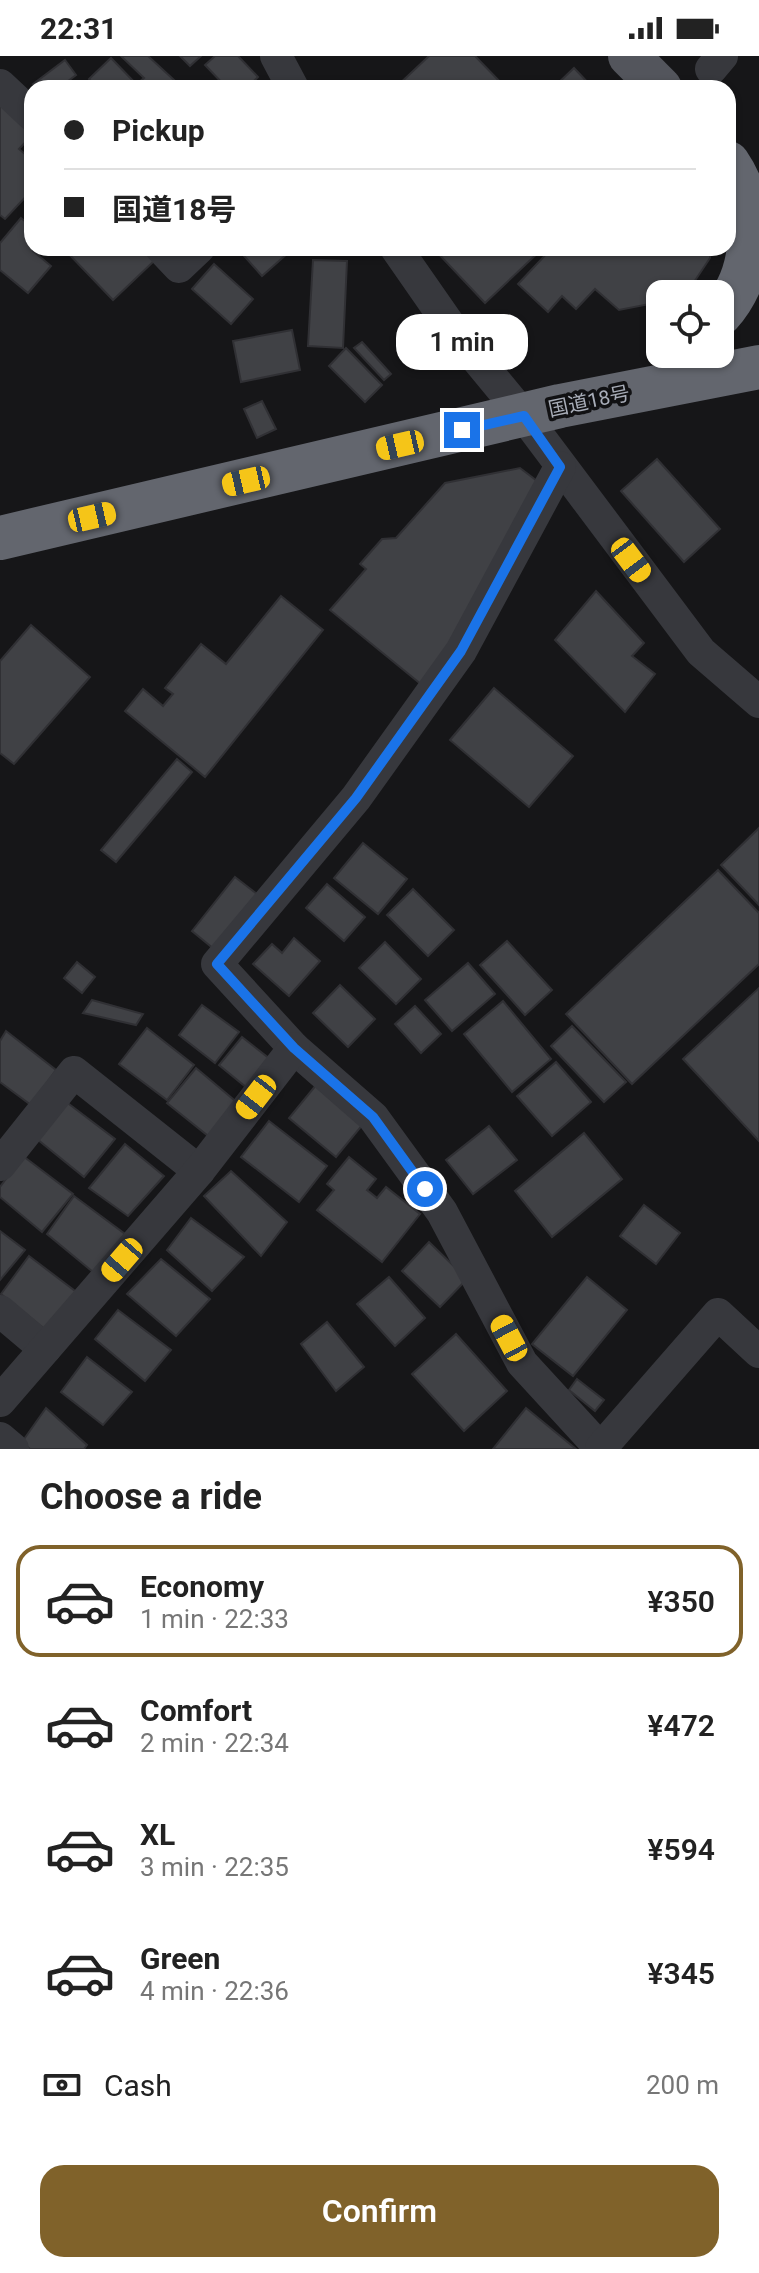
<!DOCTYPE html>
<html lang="en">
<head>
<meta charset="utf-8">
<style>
	:root { --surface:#fff; --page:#f6f6f6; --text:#222; --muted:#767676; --line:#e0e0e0; --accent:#80622a }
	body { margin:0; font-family:Roboto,"Noto Sans JP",sans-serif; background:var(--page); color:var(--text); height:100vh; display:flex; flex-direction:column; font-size:30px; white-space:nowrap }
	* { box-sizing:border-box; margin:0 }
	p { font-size:26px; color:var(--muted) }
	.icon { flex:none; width:44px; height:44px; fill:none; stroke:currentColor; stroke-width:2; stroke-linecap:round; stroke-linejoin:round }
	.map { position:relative; height:1393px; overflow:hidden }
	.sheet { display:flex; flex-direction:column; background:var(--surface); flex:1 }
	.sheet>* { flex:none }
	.banner { position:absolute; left:24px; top:24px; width:712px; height:176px; border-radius:24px; box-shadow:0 2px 6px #0004; display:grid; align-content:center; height:176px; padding:0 40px; background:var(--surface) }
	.tools { position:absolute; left:646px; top:224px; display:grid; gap:16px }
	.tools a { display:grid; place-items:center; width:88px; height:88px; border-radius:16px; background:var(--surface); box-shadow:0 2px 6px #0004; font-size:40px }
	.end { position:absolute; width:36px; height:36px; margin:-18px; border:10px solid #1a73e8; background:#fff; box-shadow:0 0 0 4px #fff }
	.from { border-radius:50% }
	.bubble { position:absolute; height:56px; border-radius:24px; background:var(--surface); box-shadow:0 2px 6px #0004; font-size:26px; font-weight:600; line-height:56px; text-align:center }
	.car { position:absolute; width:24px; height:48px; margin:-24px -12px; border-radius:10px; box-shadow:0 0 6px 2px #0007; background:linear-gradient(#f5c518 24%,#345 0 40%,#f5c518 0 76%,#345 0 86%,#f5c518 0) }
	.banner b { display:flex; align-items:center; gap:28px; height:76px; font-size:30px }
	.banner b+b { border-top:2px solid var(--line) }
	.banner i { width:20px; height:20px; background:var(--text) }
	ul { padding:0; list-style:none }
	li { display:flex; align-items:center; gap:24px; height:112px; margin:0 16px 12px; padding:0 24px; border:4px solid transparent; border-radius:24px }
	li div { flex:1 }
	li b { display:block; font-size:30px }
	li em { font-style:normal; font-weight:600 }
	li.active { border-color:var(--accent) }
	li>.icon { width:72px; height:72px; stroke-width:1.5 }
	h2 { padding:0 40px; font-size:36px; line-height:96px }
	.pay { display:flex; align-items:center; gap:20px; height:88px; padding:0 40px; font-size:30px }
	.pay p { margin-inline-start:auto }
	.cta { display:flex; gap:16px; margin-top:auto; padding:16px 40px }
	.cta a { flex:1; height:92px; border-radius:24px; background:var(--accent); color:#fff; font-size:32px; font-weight:600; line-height:92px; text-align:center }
	.status { display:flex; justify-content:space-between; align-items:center; height:56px; padding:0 40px; background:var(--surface); direction:ltr }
	.status svg { height:22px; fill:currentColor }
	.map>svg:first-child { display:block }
	.building { fill:#404145; stroke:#303034; stroke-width:2 }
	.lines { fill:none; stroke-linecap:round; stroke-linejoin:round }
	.minor { stroke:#37383d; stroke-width:32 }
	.major { stroke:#53555c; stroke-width:42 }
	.highway { stroke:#63666e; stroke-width:44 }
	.route { stroke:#1a73e8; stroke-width:10 }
	.labels { text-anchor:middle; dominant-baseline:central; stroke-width:7; stroke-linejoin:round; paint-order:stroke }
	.street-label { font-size:20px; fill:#a8adb8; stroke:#111113 }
</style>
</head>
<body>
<div class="status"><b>22:31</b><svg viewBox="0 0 49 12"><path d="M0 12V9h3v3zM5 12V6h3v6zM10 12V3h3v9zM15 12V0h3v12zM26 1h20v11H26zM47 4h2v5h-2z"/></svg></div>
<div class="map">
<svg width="759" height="1393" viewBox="0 0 759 1393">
	<rect width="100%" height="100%" fill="#161618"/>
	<g class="building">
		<path d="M121,0h27l26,24 -9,8h-23l-4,-5 6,-5z"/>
		<path d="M180,0h21l-11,10z"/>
		<path d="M215,0h23l20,21 -11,11h-20l-22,-23z"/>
		<path d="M429,0h46l31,32h-111z"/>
		<path d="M111,2l29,30h-43l-8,-9z"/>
		<path d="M65,4l11,15 -17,13h-22l-4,-4z"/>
		<path d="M574,12l19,20h-40z"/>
		<path d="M0,42l32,30v7l-13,14 13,11v30l-27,29 -5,-4z"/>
		<path d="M21,162l11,9v21h4l-3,3 18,15 -23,27 -28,-23v-27z"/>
		<path d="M63,192h78l13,13 -41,39z"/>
		<path d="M237,192h46l5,5 -26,23z"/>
		<path d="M433,192h110l-58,55z"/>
		<path d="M552,192h159l-1,10 -24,36h-26v8l-41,8 -24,-21 -19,20 -14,-13 -14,16 -30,-28z"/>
		<path d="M313,204l34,1 -4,87 -35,-2z"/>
		<path d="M214,208l39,35 -22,25 -39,-35z"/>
		<path d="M292,274l8,40 -59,12 -8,-41z"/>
		<path d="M362,286l29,32 -7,6 -30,-32z"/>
		<path d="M346,292l36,37 -17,17 -36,-36z"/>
		<path d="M262,345l14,28 -19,9 -13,-29z"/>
		<path d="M657,403l63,70 -36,33 -63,-71z"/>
		<path d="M520,412l21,16 -70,130 -49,71 -92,-75 36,-41 -6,-5 22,-25 14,-1 49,-55z"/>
		<path d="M596,535l48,52 -12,13 23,18 -30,38 -70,-72z"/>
		<path d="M281,540l42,34 -118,147 -80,-66 18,-22 20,17 10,-12 -8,-6 36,-44 25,20z"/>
		<path d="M31,569l59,52 -76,87 -14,-11v-92z"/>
		<path d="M494,632l79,68 -44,51 -79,-67z"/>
		<path d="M177,703l15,13 -76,90 -15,-12z"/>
		<path d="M759,772v77l-38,-40z"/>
		<path d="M363,787l44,36 -29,35 -44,-36z"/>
		<path d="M718,814l41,43v51l-127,120 -66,-70z"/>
		<path d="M235,821l22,17 -43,55 -22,-18z"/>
		<path d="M327,828l38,33 -21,24 -38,-33z"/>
		<path d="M413,833l41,41 -26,26 -41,-41z"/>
		<path d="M294,882l26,23 -31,35 -36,-32 19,-20 10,9z"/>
		<path d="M507,885l45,49 -27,25 -45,-50z"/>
		<path d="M385,886l36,37 -25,25 -37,-36z"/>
		<path d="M77,906l18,15 -13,16 -18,-15z"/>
		<path d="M468,907l27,31 -43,37 -27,-31z"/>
		<path d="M340,929l35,34 -27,28 -35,-34z"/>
		<path d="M759,932v153l-76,-82z"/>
		<path d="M92,944l51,14 -7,11 -53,-12z"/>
		<path d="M503,945l48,58 -39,33 -48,-58z"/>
		<path d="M202,949l37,27 -24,31 -36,-28z"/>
		<path d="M415,950l26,28 -20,19 -26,-29z"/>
		<path d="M572,970l54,56 -22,20 -53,-56z"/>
		<path d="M147,972l47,37 -27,35 -48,-36z"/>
		<path d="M6,975l50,39 -25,35 -31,-23v-41z"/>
		<path d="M242,981l33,26 -23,29 -33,-27z"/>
		<path d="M556,1006l35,40 -39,34 -35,-40z"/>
		<path d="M196,1012l44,37 -28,34 -45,-36z"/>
		<path d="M317,1028l47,39 -28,34 -47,-39z"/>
		<path d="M65,1045l50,38 -31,38 -47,-38z"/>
		<path d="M269,1065l58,45 -28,36 -58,-45z"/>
		<path d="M489,1070l28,34 -44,34 -27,-34z"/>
		<path d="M584,1077l38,46 -70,58 -37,-46z"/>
		<path d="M125,1088l39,32 -36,40 -39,-28z"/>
		<path d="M23,1100l50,38 -31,38 -42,-35v-10z"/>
		<path d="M349,1101l27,22 -9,11 10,8 9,-11 34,27 -38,48 -65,-52 17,-20 -7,-6z"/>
		<path d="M231,1115l56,51 -26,34 -57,-60z"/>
		<path d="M74,1140l51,38 -32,38 -46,-38z"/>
		<path d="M644,1149l36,28 -24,31 -36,-28z"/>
		<path d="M191,1162l53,39 -32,34 -45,-41z"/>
		<path d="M0,1175l25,19 -25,30z"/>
		<path d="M429,1186l38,37 -27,28 -38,-36z"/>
		<path d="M29,1200l50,38 -31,38 -47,-38z"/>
		<path d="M161,1203l49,40 -34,37 -49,-42z"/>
		<path d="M389,1221l36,41 -30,28 -38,-42z"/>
		<path d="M587,1221l40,33 -54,66 -41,-32z"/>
		<path d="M118,1254l53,40 -26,31 -50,-42z"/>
		<path d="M327,1266l37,45 -28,24 -35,-47z"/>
		<path d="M456,1278l51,57 -43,40 -52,-57z"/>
		<path d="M87,1301l45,35 -29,33 -42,-33z"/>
		<path d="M577,1323l27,21 -9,11 -26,-21z"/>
		<path d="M46,1352l41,37 -3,4h-54l-8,-7z"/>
		<path d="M526,1352l50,41h-83z"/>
	</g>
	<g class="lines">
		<g class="minor">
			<path d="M276,0l17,32"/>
			<path d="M711,13l11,-13"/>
			<path d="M0,29l32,30"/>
			<path d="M161,192l18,19 20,-19"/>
			<path d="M396,192l57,82 71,86 177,236 58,50"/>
			<path d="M560,411l-99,184 -105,147 -139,166 77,84 79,69 69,95 80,151 79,86"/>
			<path d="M0,1109l74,-93 125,99"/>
			<path d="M0,1255l45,38"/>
			<path d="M0,1345l199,-230 95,-123"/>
			<path d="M0,1382l13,11"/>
			<path d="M601,1392l117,-134 41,38"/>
		</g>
		<path class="major" d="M629,0l32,32"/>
		<g class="highway">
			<path d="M720,258c37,-41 39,-106 8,-151"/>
			<path d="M0,482l560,-132 199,-39"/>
		</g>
	</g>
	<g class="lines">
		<path class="route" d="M425,1133l-52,-72 -79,-69 -77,-84 139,-166 105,-147 99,-184 -36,-51 -62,14"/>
	</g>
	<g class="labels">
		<g class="street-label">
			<text transform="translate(589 345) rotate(-12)">国道18号</text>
		</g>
	</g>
</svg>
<div class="tools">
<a><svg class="icon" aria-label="locate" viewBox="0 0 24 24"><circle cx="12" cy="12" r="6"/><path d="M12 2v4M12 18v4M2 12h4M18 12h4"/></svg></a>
</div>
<i class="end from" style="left:425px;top:1133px"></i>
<i class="end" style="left:462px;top:374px"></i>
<div class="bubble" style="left:396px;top:258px;width:132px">1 min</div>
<i class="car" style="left:400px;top:389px;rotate:257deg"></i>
<i class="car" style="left:246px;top:425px;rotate:257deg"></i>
<i class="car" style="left:92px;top:461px;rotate:77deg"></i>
<i class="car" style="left:631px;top:504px;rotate:143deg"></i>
<i class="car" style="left:256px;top:1041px;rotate:218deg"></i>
<i class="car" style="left:122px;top:1204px;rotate:221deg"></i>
<i class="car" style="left:509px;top:1282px;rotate:332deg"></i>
<div class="banner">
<b><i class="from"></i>Pickup</b>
<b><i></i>国道18号</b>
</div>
</div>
<section class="sheet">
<h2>Choose a ride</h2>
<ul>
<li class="active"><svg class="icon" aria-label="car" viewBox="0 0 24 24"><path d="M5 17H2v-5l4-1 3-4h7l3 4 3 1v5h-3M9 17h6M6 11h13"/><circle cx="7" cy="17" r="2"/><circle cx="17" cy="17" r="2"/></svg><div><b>Economy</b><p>1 min · 22:33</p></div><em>¥350</em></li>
<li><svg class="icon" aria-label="car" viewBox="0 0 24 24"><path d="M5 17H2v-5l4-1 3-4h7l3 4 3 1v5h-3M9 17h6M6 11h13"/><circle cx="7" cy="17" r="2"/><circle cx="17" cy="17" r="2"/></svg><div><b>Comfort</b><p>2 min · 22:34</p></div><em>¥472</em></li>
<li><svg class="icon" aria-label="car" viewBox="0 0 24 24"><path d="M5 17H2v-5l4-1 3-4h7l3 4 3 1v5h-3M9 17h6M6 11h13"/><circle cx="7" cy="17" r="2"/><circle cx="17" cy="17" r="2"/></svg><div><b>XL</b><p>3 min · 22:35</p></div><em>¥594</em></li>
<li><svg class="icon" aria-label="car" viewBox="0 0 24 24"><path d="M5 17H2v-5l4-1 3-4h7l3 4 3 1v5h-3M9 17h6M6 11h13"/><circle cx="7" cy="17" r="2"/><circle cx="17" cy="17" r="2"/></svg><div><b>Green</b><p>4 min · 22:36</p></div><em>¥345</em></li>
</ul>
<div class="pay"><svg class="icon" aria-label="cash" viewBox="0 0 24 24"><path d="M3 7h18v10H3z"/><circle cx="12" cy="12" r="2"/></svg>Cash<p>200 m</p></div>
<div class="cta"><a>Confirm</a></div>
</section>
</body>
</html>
